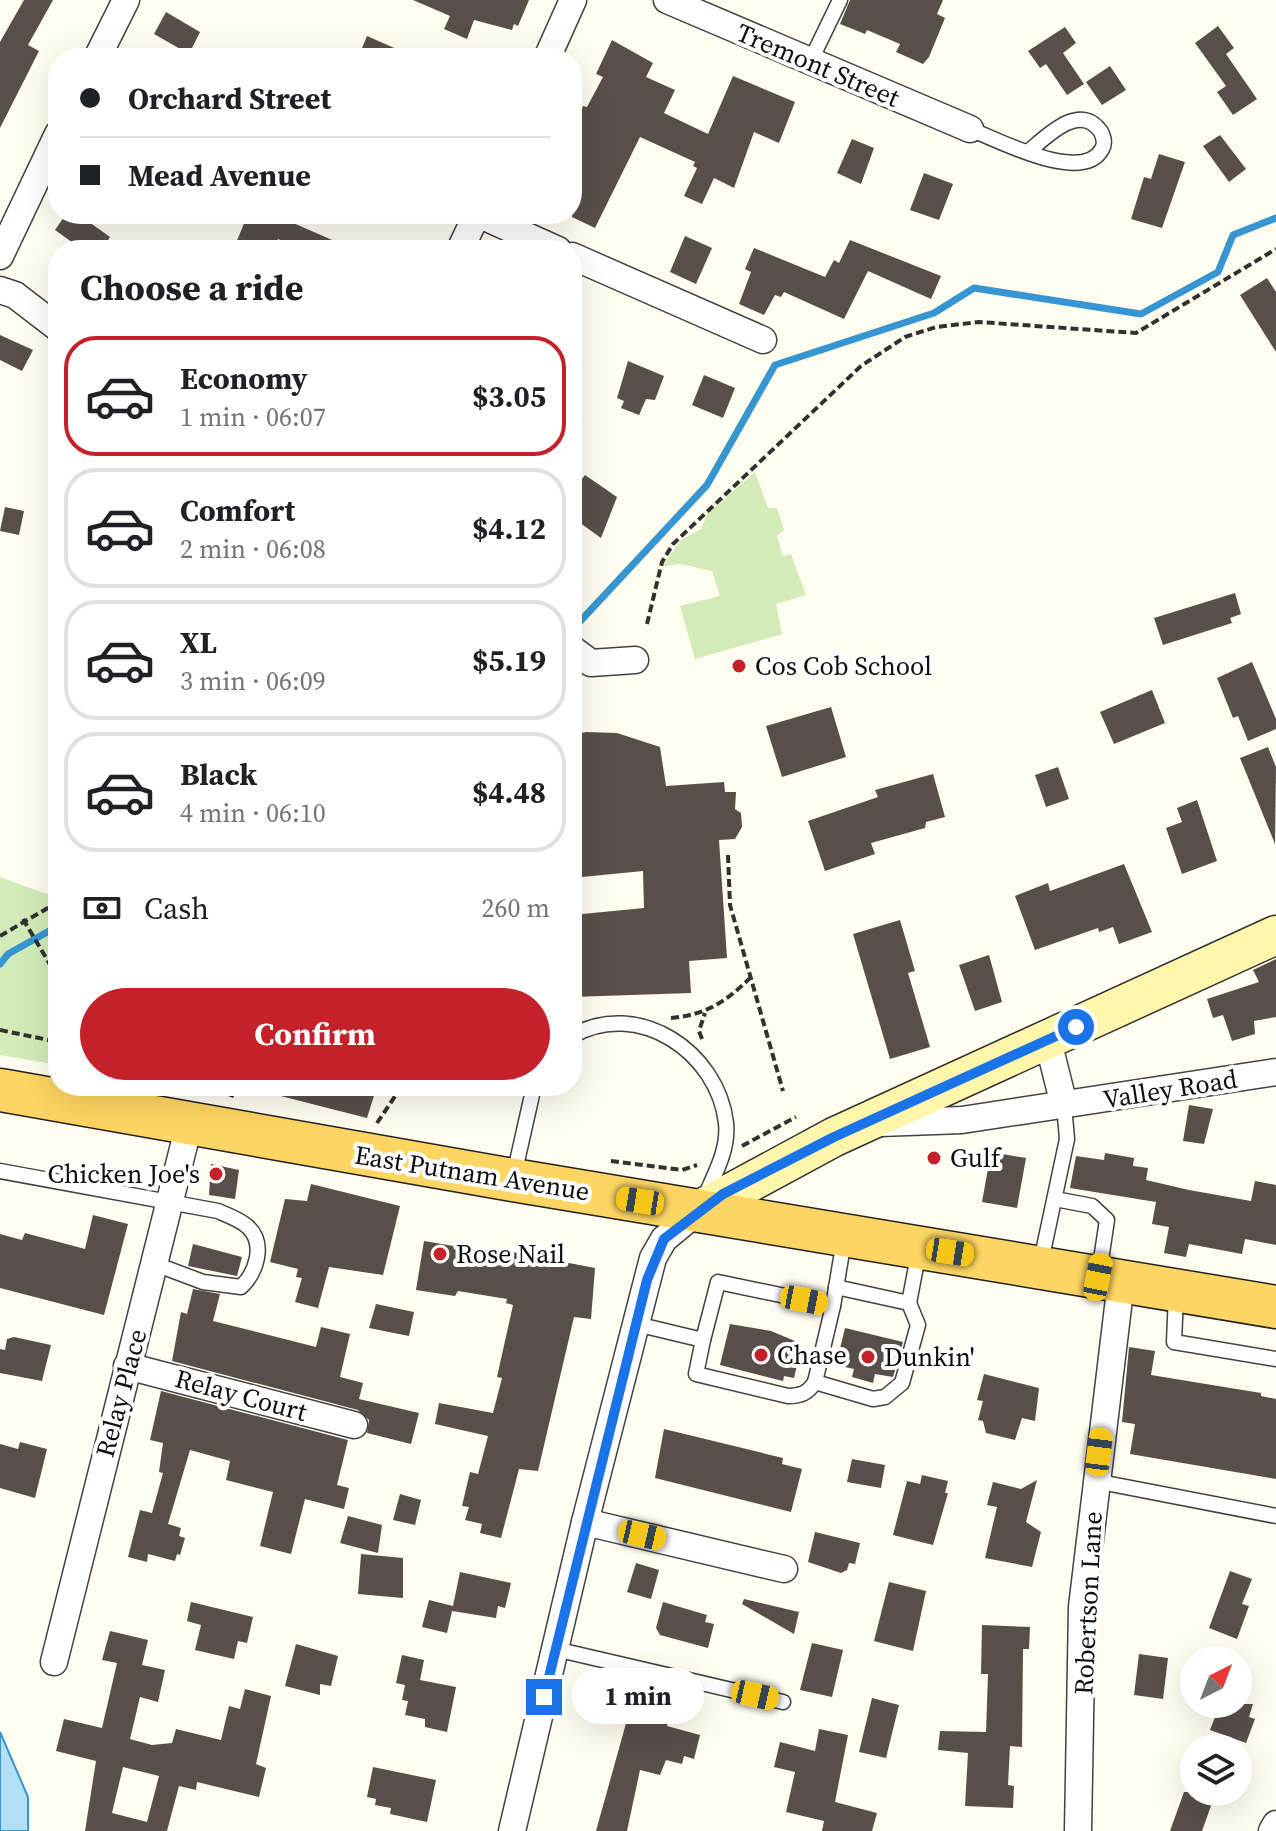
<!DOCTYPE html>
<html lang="en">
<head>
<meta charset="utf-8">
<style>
	:root { --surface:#fff; --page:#f6f6f6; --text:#202124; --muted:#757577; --line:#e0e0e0; --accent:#c4212b }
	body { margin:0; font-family:"Source Serif 4",serif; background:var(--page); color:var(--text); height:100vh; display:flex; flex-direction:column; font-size:30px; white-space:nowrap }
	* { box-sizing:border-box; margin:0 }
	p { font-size:26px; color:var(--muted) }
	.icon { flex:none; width:44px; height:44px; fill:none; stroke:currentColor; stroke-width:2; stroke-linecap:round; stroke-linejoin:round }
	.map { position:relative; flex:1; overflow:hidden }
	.drawer { position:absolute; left:48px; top:240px; width:534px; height:856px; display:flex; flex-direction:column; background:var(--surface); border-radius:32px; box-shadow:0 8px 32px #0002 }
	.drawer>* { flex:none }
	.hud { position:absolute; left:48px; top:48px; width:534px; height:176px; border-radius:32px; box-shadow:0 8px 32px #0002; display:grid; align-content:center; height:176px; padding:0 32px; background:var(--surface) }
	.needle { width:52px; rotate:42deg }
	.controls { position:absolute; left:1180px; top:1646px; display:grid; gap:16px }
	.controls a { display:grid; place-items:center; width:72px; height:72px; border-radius:50%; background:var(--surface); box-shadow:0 8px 32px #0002; font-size:40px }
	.end { position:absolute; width:36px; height:36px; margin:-18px; border:10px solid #1a73e8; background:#fff; box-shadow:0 0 0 4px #fff }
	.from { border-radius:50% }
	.bubble { position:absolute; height:56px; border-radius:28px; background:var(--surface); box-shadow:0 8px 32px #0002; font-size:26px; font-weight:700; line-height:56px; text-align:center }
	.car { position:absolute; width:24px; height:48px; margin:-24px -12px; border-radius:10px; box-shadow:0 0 6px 2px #0007; background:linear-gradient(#f5c518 24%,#345 0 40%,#f5c518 0 76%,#345 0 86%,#f5c518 0) }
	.hud b { display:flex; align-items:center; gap:28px; height:76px; font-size:30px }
	.hud b+b { border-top:2px solid var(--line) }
	.hud i { width:20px; height:20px; background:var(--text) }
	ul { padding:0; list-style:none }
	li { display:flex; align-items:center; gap:24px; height:120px; margin:0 16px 12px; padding:0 16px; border:4px solid var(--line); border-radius:32px }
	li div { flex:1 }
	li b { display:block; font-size:30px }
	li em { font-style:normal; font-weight:700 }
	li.selected { border-color:var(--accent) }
	li>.icon { width:72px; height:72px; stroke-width:1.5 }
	h2 { padding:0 32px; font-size:36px; line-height:96px }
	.pay { display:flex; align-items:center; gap:20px; height:88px; padding:0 32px; font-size:30px }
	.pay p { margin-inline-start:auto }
	.primary-button { display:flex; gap:16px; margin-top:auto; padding:16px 32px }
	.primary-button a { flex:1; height:92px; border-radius:48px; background:var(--accent); color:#fff; font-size:32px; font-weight:700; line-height:92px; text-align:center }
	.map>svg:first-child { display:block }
	.green { fill:#d3ebb8 }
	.water { fill:#b3dff8; stroke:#3796d2; stroke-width:2 }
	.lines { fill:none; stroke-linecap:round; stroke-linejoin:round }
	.stream { stroke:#3796d2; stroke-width:7 }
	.building { fill:#584f4a; fill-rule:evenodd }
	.service-casing { stroke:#424242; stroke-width:17 }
	.minor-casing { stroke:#424242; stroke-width:29 }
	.secondary-casing { stroke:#313131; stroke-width:41 }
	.primary-casing { stroke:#202020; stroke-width:45 }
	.path { stroke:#313131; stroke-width:4; stroke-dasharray:8 4; stroke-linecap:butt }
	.service { stroke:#fff; stroke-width:14 }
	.minor { stroke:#fff; stroke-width:26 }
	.secondary { stroke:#fff5ab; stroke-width:38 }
	.primary { stroke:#fdd562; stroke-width:42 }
	.route { stroke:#1a73e8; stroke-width:10 }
	.poi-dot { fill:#c4212b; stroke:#fff; stroke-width:3 }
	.labels { text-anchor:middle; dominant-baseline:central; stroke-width:8; stroke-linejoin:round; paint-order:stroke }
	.street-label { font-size:26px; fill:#0f0f0f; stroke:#fff }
	.poi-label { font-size:26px; fill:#0f0f0f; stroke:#fff; text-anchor:start }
</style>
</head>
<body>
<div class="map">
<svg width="1276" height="1831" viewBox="0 0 1276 1831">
	<rect width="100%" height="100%" fill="#fffcf0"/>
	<g class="green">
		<path d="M755,472l13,36h9l7,22 -7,6 6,20 8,-2 15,41 -30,9 6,30 -87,25 -15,-53 40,-10 -8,-25 -32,-7 -19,3 20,-27 20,-11 7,-16z"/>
		<path d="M0,877l58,21v167l-58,-10z"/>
	</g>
	<path class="water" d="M0,1732l28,65v34h-28z"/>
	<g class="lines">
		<g class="stream">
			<path d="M572,630l135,-145 68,-120 159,-52 40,-25 167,26 77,-42 15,-37 43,-17"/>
			<path d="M0,964l8,-10 50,-28"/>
		</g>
	</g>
	<g class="building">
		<path d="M24,0h29l-25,45 11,6 -39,77v-86z"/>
		<path d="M413,0h116l-11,26 -4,-2 -2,6 -38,-10 -7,19 -23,-10 6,-13z"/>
		<path d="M850,0h93l-6,14 8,4 -16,39 -6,7 -27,-12 4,-8 -33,-14 -2,4 -25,-10z"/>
		<path d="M166,12l34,20 -11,22 -35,-20z"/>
		<path d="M1218,26l16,22 -8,6 31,45 -24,16 -16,-23 9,-6 -31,-43z"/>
		<path d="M1065,27l11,16 -13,10 21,31 -17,11 -21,-31 -6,4 -12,-17z"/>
		<path d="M367,36l50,22h-59z"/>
		<path d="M612,40l41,23 -7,14 29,13 -11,23 44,21 25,-58 62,26 -16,41 -25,-11 -20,56 -20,-10 -12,26 -18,-8 13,-28 -4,-2 2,-4 -55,-25 -45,91 -23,-11v-86l11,-25 4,1 16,-30 -7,-3z"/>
		<path d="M1110,66l16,24 -24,15 -16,-23z"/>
		<path d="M1220,135l26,34 -17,13 -26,-36z"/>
		<path d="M852,139l22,9 -13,36 -24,-11z"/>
		<path d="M1159,154l26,8 -23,66 -31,-9 13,-42 7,2z"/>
		<path d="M924,173l29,11 -14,36 -29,-10z"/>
		<path d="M66,214h12l32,23 -8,13h-19l-28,-20z"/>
		<path d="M248,214h46l-3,8 64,28h-53l-24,-11 -5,11h-40z"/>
		<path d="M685,236l27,12 -16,36 -26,-12z"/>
		<path d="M850,240l91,36 -10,23 -63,-28 -24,48 -60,-27 -3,5 -6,-2 -11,20 -25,-11 12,-32 -6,-3 9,-21 71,29 9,-17 5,3z"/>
		<path d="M1267,278l9,14v60l-36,-57z"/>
		<path d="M0,335l33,15 -11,21 -22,-11z"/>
		<path d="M628,361l36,15 -9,24 -9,-1 -7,16 -18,-7 3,-7 -7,-3z"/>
		<path d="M704,375l31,13 -12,30 -31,-13z"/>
		<path d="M585,475l32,22 -16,41 -29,-21v-25z"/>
		<path d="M5,507l19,4 -5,24 -19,-4z"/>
		<path d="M1235,593l6,21 -11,4 2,5 -69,22 -9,-27z"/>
		<path d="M1252,662l24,57v10l-28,12 -10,-25 -5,2 -16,-40z"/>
		<path d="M1152,690l13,33 -51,21 -14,-32z"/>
		<path d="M831,707l15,50 -64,20 -16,-51z"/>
		<path d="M586,732l31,1 43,14 6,39 58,-4 1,10h11l-1,17 6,4 1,14 -7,12 -16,1 8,118 -38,3 2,32 -119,4v-82l72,-7 -1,-37 -71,7v-143z"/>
		<path d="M1268,747l8,20 -1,77 -35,-86z"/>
		<path d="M1058,767l11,32 -23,8 -11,-32z"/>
		<path d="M933,774l12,43 -19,5 -1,6 -54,15 4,11 -50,17 -17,-50 70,-24 -3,-7z"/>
		<path d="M1197,800l20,61 -35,13 -16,-46 16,-6 -5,-14z"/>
		<path d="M1124,864l28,68 -33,12 -6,-17 -14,5 -1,-4 -63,22 -20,-54 33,-13 2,8z"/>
		<path d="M900,920l15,51 -7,2 22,74 -40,12 -37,-125z"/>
		<path d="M989,955l13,47 -27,9 -16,-46z"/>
		<path d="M1276,959v58l-22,4 1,13 -23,7 -9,-26 -10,3 -6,-19 52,-17 -6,-12z"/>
		<path d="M262,1086h115l-10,32 -106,-27z"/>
		<path d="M1189,1105l24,4 -9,35 -21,-3z"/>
		<path d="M991,1152l35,6 -9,50 -35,-6z"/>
		<path d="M1105,1153l29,5 -1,8 15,2 -2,12 43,10 62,11 4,-20 21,4v60l-31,-6 -3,15 -53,-10 -3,13 -22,-4 5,-26 -17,-3 4,-22 -86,-14 6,-32 28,4z"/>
		<path d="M211,1164l28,6 -4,29 -26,-4z"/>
		<path d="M311,1184l89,22 -17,69 -54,-8 -11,41 -23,-6 7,-24 -6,-1 2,-8 -28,-7 15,-63 22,2z"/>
		<path d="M93,1215l35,9 -24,91 -104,-27v-54l22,6 3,-7 60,16z"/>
		<path d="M424,1241l71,12 1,-4 99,19 -4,51 -17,-2 -36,154 -19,-2 -18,69 -21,-5 2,-9 -17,-4 4,-13 -7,-1 8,-34 8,2 10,-38 -53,-12 4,-21 54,10 9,-35 -5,-1 16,-72 -7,-2 1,-4 -49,-8 -3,5 -39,-6z"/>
		<path d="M193,1244l49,13 -5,19 -49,-10z"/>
		<path d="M193,1289l27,5 -7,27 103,26 5,-20 29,7 -10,43 23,6 -4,16 60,14 -8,31 -44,-11 2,-13 -11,-10 -186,-49 9,-49 6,2z"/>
		<path d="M376,1304l38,8 -5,24 -40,-8z"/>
		<path d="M730,1324l41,7 31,13 -8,34 -10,-2 -1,5 -63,-16z"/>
		<path d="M845,1328l58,14 -10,35 -18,-3 -2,9 -21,-6 2,-8 -18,-4z"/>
		<path d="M14,1337l37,8 -9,36 -42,-8v-24l5,1 2,-11z"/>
		<path d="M1129,1347l26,4 -4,24 110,18v3l15,3v80l-146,-25 5,-30 -13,-2z"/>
		<path d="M984,1374l55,14 -4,33 -13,-3 -7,22 -29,-7 -3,-12 -5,-1 5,-19 -6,-1z"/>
		<path d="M161,1391l187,49 -11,45 12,3 -5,21 -39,-10 -14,55 -31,-8 13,-54 -47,-12 4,-19 -40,-11 -22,74 13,4 -2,8 6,2 -5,17 -3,-1 -2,7 -27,-7 -1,8 -19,-5 12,-47 12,3 11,-40 -4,-1 4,-29 -13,-3z"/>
		<path d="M664,1429l119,29 -1,6 20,5 -11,43 -136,-34z"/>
		<path d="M20,1442l27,7 -12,49 -35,-10v-44l18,5z"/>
		<path d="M852,1459l33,6 -4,23 -34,-6z"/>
		<path d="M922,1475l26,6 -3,12h3l-15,52 -40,-10 14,-54 13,3z"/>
		<path d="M1037,1480l-11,42 15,10 -9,35 -47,-9 12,-51 -10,-2 6,-23 28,7z"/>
		<path d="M400,1494l21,6 -6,25 -22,-5z"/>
		<path d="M348,1516l34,9 -4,28 -38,-10z"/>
		<path d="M815,1532l45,11 -5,21 -6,-1 -2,7 -6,3 -33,-11z"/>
		<path d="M361,1554l42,4v40l-45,-4z"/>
		<path d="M636,1563l23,7 -8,29 -24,-7z"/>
		<path d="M1230,1571l22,8 -10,25 7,2 -12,33 -28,-11z"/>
		<path d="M460,1572l51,11 -6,25 -7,-2 -2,12 -44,-7 -5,22 -25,-6 7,-27 24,6z"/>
		<path d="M889,1582l37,9 -13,60 -39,-10z"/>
		<path d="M744,1599l55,13 -5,22 -52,-30z"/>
		<path d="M191,1602l62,15 -6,26 -9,-2 -4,18 -39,-9 6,-25 -14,-4z"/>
		<path d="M663,1602l44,13 -2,7 9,2 -6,24 -48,-13 -4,-7z"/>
		<path d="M982,1625l48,2 -1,22h-6l-1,98 -12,-1 -2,39 6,1 -1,22 -48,-2 3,-53 -30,-3 2,-19 46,1 2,-58h-7z"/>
		<path d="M110,1631l38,9 -6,25 23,5 -7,32 -18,-5 -10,42 22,6 20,-2 4,-14 45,11 8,-34 11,3 5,-20 26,7 -15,68 10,4 -7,29 -62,-15 -1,8 -17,-4 -12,45h-82l11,-70 -40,-10 8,-32 38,9 15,-65 -15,-3zM123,1767l36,9 -12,46 -35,-9z"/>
		<path d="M812,1643l31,7 -11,47 -32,-7z"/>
		<path d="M296,1644l42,12 -7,30 -11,-2v11l-35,-9z"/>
		<path d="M1139,1654l29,4 -5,41 -29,-4z"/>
		<path d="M402,1655l22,5 -4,20 36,7 -9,45 -22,-5v-8l-20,-4 3,-14 -6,-1 3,-15 -9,-2z"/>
		<path d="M872,1698l27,7 -13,53 -27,-6z"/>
		<path d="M1220,1704h33l-4,13 6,2 -9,24 -36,-13z"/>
		<path d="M630,1709l39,10 -2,7 33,9 -6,24 -10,-3 -2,8 -16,-4 -6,15 -20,-5 -13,61h-31z"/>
		<path d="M819,1729l29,6 -13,67 42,11 -5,18h-50l2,-10 -38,-9 9,-40 -21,-5 6,-25 35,9z"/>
		<path d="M373,1767l63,13 -9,42 -37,-8 1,-6 -16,-3 1,-6 -9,-2z"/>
		<path d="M1184,1792h32l-14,39h-32z"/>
	</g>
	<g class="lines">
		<g class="service-casing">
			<g id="service">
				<path d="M810,62l30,-62"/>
				<path d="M970,129c28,11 113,56 132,20 3,-5 2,-11 -1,-17 -21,-31 -55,5 -73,20"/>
				<path d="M572,544h1"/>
				<path d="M572,1036c66,-38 146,16 154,87 3,27 -12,52 -22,76"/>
				<path d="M0,1171l218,40c9,4 23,9 30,16 18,17 8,46 -7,60l-38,-5 -48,-18"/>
				<path d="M514,1175l20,-89"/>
				<path d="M1055,1199l37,7 15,14 -8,53"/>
				<path d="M1040,1266l27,-127 -3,-34"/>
				<path d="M836,1287l73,16"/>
				<path d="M1176,1295l-2,47 102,17"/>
				<path d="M636,1324l67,16 15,-58 115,24"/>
				<path d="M703,1340l-7,34 92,22c13,0 20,-3 27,-14l18,-76 11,-66"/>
				<path d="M815,1382l58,17 12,-2 17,-14 16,-58 -9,-22 10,-52"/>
				<path d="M1095,1481l181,35"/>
				<path d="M555,1649l228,53"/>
			</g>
		</g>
		<g class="minor-casing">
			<g id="minor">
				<path d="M667,0l303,129"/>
				<path d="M97,58l29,-58"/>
				<path d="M547,58l26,-58"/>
				<path d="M478,214l80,36"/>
				<path d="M460,250l17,-36"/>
				<path d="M0,256l58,-122"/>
				<path d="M572,256l191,84"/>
				<path d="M0,290l15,5 43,33"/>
				<path d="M572,649l19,14 44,-3"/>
				<path d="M1048,1041l16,64"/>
				<path d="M880,1123l82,-3 314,-48"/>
				<path d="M127,1366l227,59"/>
				<path d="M585,1522l199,47"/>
				<path d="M54,1662l135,-537"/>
				<path d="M512,1831l73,-309 68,-264 11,-19 35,-29"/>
				<path d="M1078,1831l4,-224 39,-325"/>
				<path d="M1272,1831l4,-7"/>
			</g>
		</g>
		<g class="secondary-casing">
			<path id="secondary" d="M699,1210l135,-73 442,-202"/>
		</g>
		<g class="primary-casing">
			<path id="primary" d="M0,1090l513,90 763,127"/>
		</g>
		<g class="path">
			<path d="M647,624l15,-62 11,-18 188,-178 44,-29 31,-10 43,-5 157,11 140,-84"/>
			<path d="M728,855l2,50 53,186"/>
			<path d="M23,919l35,59"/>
			<path d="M0,936l58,-34"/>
			<path d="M671,1018c35,-3 56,-17 80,-41"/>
			<path d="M0,1030l58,12"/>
			<path d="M702,1039l-3,-8 6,-18"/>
			<path d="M206,1086l28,10"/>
			<path d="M377,1123l25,-37"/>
			<path d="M742,1146l54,-29"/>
			<path d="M611,1161l71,9 15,-5"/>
		</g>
		<use href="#service" class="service"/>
		<use href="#minor" class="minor"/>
		<use href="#secondary" class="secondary"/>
		<use href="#primary" class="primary"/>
	</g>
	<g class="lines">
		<path class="route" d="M544,1697l103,-417 17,-41 59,-45 111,-57 242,-110"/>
	</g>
	<g class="poi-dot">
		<circle cx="739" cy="666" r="8"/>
		<circle cx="934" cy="1158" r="8"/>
		<circle cx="216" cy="1174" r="8"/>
		<circle cx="440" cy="1254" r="8"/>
		<circle cx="761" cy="1355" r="8"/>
		<circle cx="868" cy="1357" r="8"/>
	</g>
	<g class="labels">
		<g class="street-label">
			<text transform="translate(818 65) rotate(23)">Tremont Street</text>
			<text transform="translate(1170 1089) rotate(-9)">Valley Road</text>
			<text transform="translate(472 1173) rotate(9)">East Putnam Avenue</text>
			<text transform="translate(121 1393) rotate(-75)">Relay Place</text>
			<text transform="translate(241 1395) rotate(15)">Relay Court</text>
			<text transform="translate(1088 1603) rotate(-87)">Robertson Lane</text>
		</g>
		<g class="poi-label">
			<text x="755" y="666">Cos Cob School</text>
			<text x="950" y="1158">Gulf</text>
			<text x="200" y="1174" text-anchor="end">Chicken Joe's</text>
			<text x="456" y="1254">Rose Nail</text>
			<text x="777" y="1355">Chase</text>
			<text x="884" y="1357">Dunkin'</text>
		</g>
	</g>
</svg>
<div class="controls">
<a><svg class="needle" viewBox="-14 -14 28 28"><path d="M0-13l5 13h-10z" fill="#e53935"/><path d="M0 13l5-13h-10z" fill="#757577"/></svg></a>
<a><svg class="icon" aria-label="layers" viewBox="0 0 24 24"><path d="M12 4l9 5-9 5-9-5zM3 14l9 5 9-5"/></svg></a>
</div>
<i class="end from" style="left:1076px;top:1027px"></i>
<i class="end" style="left:544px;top:1697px"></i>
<div class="bubble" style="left:572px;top:1668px;width:132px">1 min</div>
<i class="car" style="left:640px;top:1201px;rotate:279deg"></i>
<i class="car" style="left:950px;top:1252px;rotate:99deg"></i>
<i class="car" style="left:1098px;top:1277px;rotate:11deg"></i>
<i class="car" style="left:804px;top:1300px;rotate:101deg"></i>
<i class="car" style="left:1099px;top:1452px;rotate:7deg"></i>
<i class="car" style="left:642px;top:1535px;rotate:103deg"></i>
<i class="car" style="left:755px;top:1695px;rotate:103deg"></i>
<div class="hud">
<b><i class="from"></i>Orchard Street</b>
<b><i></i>Mead Avenue</b>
</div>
<section class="drawer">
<h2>Choose a ride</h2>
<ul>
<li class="selected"><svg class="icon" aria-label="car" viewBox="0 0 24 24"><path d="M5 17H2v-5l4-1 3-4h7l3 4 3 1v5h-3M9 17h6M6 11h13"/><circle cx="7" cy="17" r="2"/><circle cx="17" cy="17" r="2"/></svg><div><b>Economy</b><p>1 min · 06:07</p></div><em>$3.05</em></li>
<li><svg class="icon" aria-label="car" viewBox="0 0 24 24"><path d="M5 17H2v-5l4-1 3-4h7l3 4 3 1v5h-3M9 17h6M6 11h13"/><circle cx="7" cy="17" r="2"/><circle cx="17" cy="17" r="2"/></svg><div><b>Comfort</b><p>2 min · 06:08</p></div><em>$4.12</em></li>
<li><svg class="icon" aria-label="car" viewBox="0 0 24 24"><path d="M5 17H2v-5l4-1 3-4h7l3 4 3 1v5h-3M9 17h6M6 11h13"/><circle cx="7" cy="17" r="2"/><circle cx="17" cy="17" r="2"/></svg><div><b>XL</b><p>3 min · 06:09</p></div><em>$5.19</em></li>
<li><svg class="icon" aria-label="car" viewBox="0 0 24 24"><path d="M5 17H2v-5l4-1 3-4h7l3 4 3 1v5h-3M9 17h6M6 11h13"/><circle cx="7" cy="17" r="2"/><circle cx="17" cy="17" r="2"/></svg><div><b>Black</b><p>4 min · 06:10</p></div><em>$4.48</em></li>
</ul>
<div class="pay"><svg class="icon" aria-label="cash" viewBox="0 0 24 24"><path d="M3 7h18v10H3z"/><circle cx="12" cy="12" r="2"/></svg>Cash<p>260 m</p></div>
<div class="primary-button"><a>Confirm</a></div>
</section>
</div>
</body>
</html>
